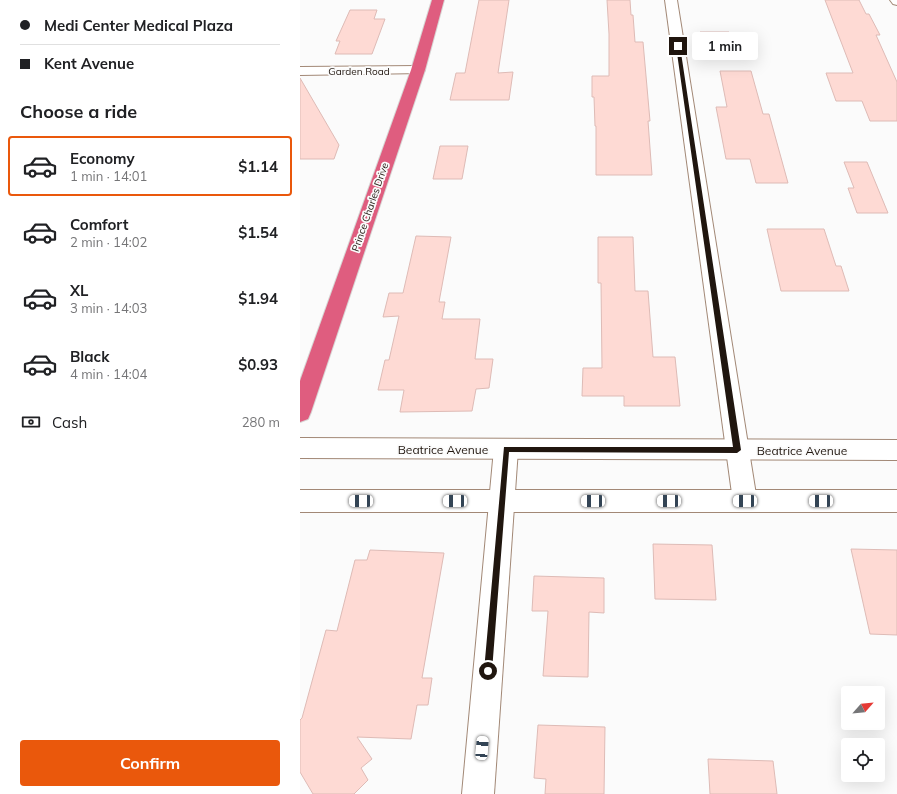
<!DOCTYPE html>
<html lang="en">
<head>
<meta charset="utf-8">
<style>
	:root { --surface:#fff; --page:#f6f6f6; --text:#202124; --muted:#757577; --line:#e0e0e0; --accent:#ea580c }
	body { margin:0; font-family:Mulish,sans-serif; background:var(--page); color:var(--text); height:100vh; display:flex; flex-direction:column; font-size:15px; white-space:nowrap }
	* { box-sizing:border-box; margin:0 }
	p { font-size:13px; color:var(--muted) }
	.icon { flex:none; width:22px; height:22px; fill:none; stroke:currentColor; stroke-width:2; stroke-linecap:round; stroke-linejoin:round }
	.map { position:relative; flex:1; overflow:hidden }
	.panel { display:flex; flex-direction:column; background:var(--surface); width:300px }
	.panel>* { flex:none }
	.banner { display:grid; align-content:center; height:88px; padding:0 20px; background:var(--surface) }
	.needle { width:26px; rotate:63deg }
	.fabs { position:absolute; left:541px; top:686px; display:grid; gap:8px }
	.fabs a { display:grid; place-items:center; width:44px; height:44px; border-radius:4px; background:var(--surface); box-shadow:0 4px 16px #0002; font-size:20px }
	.end { position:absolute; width:18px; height:18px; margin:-9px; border:5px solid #20160f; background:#fff; box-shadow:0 0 0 2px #fff }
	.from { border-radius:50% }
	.bubble { position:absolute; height:28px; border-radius:4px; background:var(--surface); box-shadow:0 4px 16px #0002; font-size:13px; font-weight:700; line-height:28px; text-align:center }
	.car { position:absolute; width:12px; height:24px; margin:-12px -6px; border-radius:5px; box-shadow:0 0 3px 1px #0007; background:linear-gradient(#fff 24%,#345 0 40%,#fff 0 76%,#345 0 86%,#fff 0) }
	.banner b { display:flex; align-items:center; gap:14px; height:38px; font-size:15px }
	.banner b+b { border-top:1px solid var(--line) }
	.banner i { width:10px; height:10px; background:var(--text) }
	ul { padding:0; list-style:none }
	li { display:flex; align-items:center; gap:12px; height:60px; margin:0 8px 6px; padding:0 12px; border:2px solid transparent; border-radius:4px }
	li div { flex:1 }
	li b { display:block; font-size:15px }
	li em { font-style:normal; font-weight:700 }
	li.active { border-color:var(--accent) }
	li>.icon { width:36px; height:36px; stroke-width:1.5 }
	h2 { padding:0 20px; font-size:18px; line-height:48px }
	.pay { display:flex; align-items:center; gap:10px; height:44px; padding:0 20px; font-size:15px }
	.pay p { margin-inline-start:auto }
	.primary-button { display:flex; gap:8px; margin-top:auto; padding:8px 20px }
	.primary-button a { flex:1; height:46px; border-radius:4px; background:var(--accent); color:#fff; font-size:16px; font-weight:700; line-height:46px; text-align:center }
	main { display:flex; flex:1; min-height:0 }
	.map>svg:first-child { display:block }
	.building { fill:#fedad4; stroke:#debbb6 }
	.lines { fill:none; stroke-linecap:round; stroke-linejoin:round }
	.street-casing { stroke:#a28876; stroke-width:2 }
	.secondary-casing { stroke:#a28876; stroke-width:2 }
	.highway-casing { stroke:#d7d5d4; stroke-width:2 }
	.street { fill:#fff; fill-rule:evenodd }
	.secondary { fill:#fff; fill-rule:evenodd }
	.highway { fill:#df5d7f; fill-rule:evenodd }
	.route { fill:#20160f }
	.labels { text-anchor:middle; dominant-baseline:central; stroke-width:3.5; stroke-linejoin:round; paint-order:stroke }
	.far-street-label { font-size:10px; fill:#20160f; stroke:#fbfbfb }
	.street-label { font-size:12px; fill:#20160f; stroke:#fbfbfb }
</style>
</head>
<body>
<main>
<section class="panel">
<div class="banner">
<b><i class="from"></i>Medi Center Medical Plaza</b>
<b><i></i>Kent Avenue</b>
</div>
<h2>Choose a ride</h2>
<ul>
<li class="active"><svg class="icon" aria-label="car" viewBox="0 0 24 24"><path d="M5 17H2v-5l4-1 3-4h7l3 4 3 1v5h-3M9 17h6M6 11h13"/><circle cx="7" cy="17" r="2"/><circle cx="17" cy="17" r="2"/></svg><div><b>Economy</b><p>1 min · 14:01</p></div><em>$1.14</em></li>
<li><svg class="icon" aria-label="car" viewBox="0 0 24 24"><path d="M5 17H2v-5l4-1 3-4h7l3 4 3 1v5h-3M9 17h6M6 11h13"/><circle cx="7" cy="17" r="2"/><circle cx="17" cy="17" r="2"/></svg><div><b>Comfort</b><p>2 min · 14:02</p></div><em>$1.54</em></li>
<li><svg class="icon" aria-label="car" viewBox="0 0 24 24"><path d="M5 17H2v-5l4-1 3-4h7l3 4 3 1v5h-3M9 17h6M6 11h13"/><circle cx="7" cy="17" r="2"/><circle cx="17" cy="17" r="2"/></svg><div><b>XL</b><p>3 min · 14:03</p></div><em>$1.94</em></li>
<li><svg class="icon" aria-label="car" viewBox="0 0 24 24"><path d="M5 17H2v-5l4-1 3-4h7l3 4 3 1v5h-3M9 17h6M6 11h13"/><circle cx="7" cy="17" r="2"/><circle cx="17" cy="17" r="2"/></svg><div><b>Black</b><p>4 min · 14:04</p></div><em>$0.93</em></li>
</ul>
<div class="pay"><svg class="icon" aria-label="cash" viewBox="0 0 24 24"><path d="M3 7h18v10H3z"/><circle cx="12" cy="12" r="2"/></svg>Cash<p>280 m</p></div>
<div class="primary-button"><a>Confirm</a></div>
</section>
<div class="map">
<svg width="597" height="794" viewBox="0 0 597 794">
	<rect width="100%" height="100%" fill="#fbfbfb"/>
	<g class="building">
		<path d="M179,0h30l-11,73 15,-1 -4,28h-59l6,-27h9z"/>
		<path d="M307,0h23l1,15h2l2,27h8l7,79h-2l4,54h-56v-49h-1l-1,-29h-2v-21h17v-42z"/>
		<path d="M525,0h34l7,14h3l11,21h-4l21,47v39h-27l-8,-20h-26l-10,-28h27z"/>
		<path d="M50,10h27l-3,9h11l-13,35h-37l5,-13h-4z"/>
		<path d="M400,32h29l5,21h-30z"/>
		<path d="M420,71h31l12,43h6l19,69h-32l-6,-24h-24l-10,-52h11z"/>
		<path d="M0,78l39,67 -5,14h-34z"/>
		<path d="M140,146h28l-6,33h-29z"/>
		<path d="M544,162h23l21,51h-31l-9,-25h6z"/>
		<path d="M467,229h57l12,37h5l8,25h-68z"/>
		<path d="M116,236l35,1 -12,65h6l-3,17h38l-5,40h18l-4,29 -13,1 -4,22 -72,1 4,-22h-26l7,-30h4l10,-44 -16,1 6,-24h14z"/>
		<path d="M298,237h35l2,54h13l5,66h22l5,49h-56v-10h-42l1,-28h19l-1,-85h-3z"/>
		<path d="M353,544l59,1 4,55 -61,-1z"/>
		<path d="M551,549l46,1v85l-27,-1z"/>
		<path d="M70,550l74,3 -22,125h10l-4,27h-11l-6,34 -54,-2 15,22 -11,9 7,12 -14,14h-41l-13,-22v-52l2,-2 24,-88 11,1 18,-71h12z"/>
		<path d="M234,576l70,2v35l-15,-1 -1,65 -45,-1 5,-65h-16z"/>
		<path d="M238,725l67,2 -1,67h-59l1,-15 -12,-1z"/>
		<path d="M408,759l65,2 4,33h-67z"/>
	</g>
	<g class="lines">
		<g class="street-casing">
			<g id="street">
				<path d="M365,0h12l80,501 -3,8 -9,3 -9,-3 -3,-8z"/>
				<path d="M590,0h7v5l-4,-1z"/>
				<path d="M118,66l5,1 2,3 -2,3 -123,2v-8z"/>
				<path d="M206,439l8,3 4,7 -24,345h-32l32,-345 4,-7z"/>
			</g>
		</g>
		<g class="secondary-casing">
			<g id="secondary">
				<path d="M0,438l597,2v20l-597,-2z"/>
				<rect x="0" y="490" width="597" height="22"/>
			</g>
		</g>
		<g class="highway-casing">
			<path id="highway" d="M132,0h12l-19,70 -114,342 -3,7 -8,3v-41l111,-311z"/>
		</g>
		<use href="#street" class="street"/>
		<use href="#secondary" class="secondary"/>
		<use href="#highway" class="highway"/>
	</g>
	<path class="route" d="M376,46h4l61,404 -4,3 -228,-1 -17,219 -1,3 -3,1 -3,-1 -1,-3 20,-224h229z"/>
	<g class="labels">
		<g class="far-street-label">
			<text x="59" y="71">Garden Road</text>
			<text transform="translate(70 207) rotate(-71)">Prince Charles Drive</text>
		</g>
		<g class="street-label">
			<text x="143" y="449">Beatrice Avenue</text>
			<text x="502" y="450">Beatrice Avenue</text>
		</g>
	</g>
</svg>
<div class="fabs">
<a><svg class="needle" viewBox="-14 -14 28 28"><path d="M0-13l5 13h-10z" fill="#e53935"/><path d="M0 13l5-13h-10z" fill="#757577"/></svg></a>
<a><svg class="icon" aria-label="locate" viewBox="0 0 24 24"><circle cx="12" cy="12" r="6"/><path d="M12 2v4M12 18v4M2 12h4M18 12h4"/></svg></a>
</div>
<i class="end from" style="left:188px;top:671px"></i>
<i class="end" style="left:378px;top:46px"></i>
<div class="bubble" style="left:392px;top:32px;width:66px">1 min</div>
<i class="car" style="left:61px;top:501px;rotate:270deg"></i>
<i class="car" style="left:155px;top:501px;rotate:270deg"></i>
<i class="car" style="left:293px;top:501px;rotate:270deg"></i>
<i class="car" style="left:369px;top:501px;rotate:270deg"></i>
<i class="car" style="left:445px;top:501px;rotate:270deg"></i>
<i class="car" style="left:521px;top:501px;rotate:270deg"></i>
<i class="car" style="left:182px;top:748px;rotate:5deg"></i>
</div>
</main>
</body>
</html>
